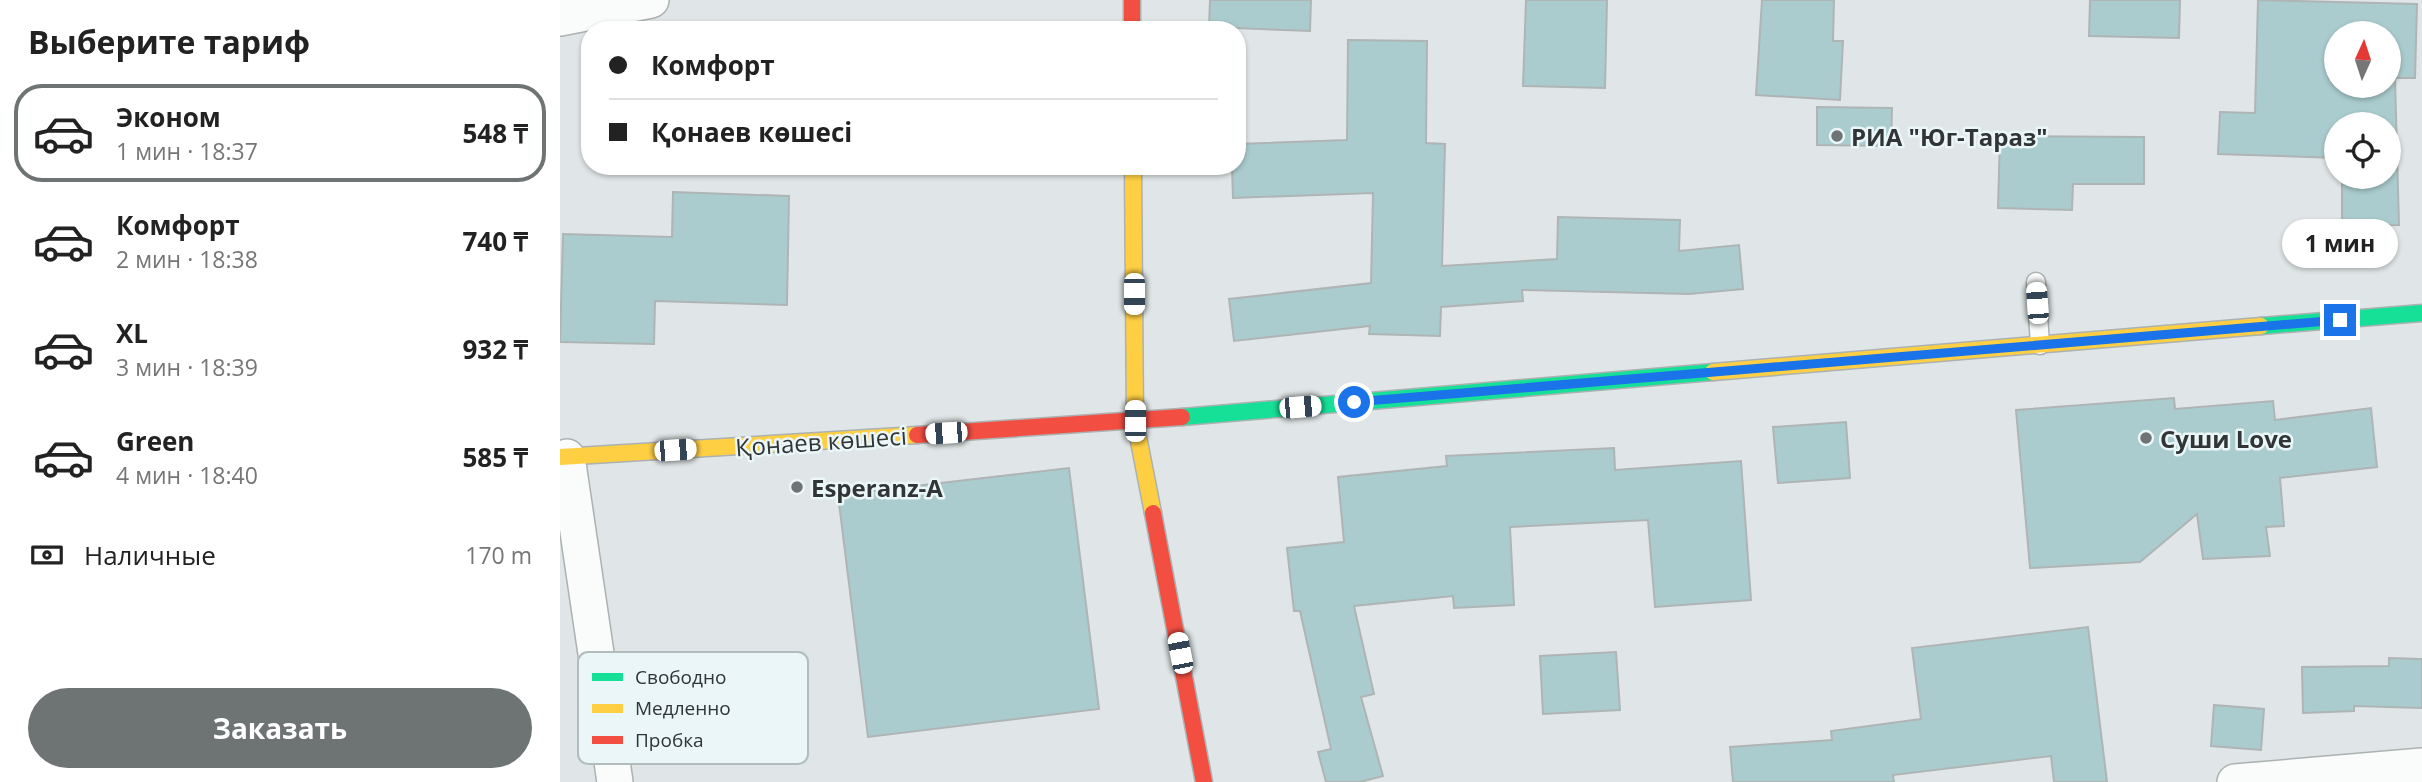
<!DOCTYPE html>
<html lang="ru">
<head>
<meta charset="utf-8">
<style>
	:root { --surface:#fff; --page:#f6f6f6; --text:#222; --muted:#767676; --line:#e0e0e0; --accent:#6e7374 }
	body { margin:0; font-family:"Open Sans",sans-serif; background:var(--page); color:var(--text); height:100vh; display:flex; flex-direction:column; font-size:26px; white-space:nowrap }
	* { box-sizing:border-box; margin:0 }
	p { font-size:23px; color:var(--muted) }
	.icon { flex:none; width:38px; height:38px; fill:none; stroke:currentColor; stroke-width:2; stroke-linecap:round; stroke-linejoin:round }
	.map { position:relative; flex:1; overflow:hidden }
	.panel { display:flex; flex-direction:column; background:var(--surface); width:560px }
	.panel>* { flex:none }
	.top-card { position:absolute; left:21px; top:21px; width:665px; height:154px; border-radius:28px; box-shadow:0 2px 5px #0004; display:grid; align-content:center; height:154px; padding:0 28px; background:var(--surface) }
	.needle { width:46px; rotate:3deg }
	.fabs { position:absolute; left:1764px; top:21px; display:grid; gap:14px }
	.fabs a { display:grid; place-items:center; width:77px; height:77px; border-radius:50%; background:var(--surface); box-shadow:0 2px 5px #0004; font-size:35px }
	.end { position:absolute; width:32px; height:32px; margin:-16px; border:9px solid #1a73e8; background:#fff; box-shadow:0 0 0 4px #fff }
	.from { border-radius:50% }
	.bubble { position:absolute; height:49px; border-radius:24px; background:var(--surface); box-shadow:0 2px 5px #0004; font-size:23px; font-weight:700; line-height:49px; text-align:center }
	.car { position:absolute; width:21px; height:42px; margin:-21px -10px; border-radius:9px; box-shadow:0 0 5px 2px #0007; background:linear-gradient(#fff 24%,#345 0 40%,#fff 0 76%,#345 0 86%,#fff 0) }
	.top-card b { display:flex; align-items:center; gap:24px; height:66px; font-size:26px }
	.top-card b+b { border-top:2px solid var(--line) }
	.top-card i { width:18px; height:18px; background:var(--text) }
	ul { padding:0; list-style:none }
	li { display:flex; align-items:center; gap:21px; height:98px; margin:0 14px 10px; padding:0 14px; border:4px solid transparent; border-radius:28px }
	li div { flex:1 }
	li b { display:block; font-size:26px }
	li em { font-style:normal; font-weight:700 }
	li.current { border-color:var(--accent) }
	li>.icon { width:63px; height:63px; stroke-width:1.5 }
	h2 { padding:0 28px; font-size:32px; line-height:84px }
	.pay { display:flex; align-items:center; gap:18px; height:77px; padding:0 28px; font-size:26px }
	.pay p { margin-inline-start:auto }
	.action { display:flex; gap:14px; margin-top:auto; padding:14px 28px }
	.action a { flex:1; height:80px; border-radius:42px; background:var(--accent); color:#fff; font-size:28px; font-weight:700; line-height:80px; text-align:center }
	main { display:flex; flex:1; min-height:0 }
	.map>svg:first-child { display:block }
	.building { fill:#aaccce; stroke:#afb4b4; stroke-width:2; fill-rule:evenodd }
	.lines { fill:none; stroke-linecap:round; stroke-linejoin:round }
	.lane-casing { stroke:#acb1b1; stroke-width:21 }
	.street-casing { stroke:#acb1b1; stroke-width:38 }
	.fast-casing { stroke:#acb1b1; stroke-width:19 }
	.slow-casing { stroke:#acb1b1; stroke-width:19 }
	.jam-casing { stroke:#acb1b1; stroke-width:19 }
	.lane { stroke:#fafbfb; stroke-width:18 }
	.street { stroke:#fafbfb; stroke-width:35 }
	.fast { stroke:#16e098; stroke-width:16 }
	.slow { stroke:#ffcf43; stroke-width:16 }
	.jam { stroke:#f24e42; stroke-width:16 }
	.route { stroke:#1a73e8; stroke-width:9 }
	.poi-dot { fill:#6e7374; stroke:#eaf6f7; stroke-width:2.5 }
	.labels { text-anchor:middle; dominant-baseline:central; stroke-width:5; stroke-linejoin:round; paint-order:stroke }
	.poi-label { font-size:24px; font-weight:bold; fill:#313536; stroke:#eaf6f7; text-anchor:start }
	.street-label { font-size:24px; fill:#313536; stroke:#eaf6f7 }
	.key { fill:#eaf6f7; stroke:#b2bcbd; stroke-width:2 }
	.key-label { font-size:19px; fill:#313536 }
</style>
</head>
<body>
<main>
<section class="panel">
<h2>Выберите тариф</h2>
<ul>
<li class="current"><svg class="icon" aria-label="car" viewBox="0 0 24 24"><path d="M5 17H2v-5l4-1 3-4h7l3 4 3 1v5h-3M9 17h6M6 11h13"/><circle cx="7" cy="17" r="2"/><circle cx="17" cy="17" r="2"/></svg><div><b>Эконом</b><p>1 мин · 18:37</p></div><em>548 ₸</em></li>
<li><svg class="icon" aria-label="car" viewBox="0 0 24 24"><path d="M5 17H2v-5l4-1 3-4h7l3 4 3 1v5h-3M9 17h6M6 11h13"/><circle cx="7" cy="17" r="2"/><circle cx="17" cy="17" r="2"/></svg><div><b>Комфорт</b><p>2 мин · 18:38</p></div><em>740 ₸</em></li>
<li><svg class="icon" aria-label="car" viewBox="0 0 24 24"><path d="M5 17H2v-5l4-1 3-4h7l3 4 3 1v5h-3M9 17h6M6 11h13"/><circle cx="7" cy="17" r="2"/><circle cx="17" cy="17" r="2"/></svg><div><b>XL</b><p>3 мин · 18:39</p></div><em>932 ₸</em></li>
<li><svg class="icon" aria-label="car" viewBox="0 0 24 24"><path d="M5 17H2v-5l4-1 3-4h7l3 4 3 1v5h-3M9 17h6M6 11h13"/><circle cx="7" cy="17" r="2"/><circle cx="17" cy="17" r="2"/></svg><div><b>Green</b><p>4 мин · 18:40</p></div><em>585 ₸</em></li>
</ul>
<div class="pay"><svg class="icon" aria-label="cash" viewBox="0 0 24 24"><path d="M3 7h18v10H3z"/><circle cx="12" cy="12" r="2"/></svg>Наличные<p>170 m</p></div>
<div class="action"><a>Заказать</a></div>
</section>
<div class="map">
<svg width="1862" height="782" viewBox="0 0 1862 782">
	<rect width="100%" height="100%" fill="#e0e6e7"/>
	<g class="building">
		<path d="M650,0h101l-1,31 -101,-4z"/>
		<path d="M966,0h81l-2,88 -82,-2z"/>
		<path d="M1202,0h72l-1,41h10l-3,59 -84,-5z"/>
		<path d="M1530,0h90l-1,38 -90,-2z"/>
		<path d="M1698,0l159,4 -2,74h-20l4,147 -57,1v-49h47v-53h-53v34l-118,-4 2,-42 35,1zM1776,33h53v53h-53z"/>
		<path d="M788,40l79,1 -1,102 19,1 -3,122 115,-7 1,-42 122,3 -1,31 60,-6 4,44 -54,5 -167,-4 1,11 -82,6 -1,29 -71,-2 1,-8 -136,15 -5,-42 142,-16 2,-90 -140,5 -1,-32h5v-22l110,-4z"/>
		<path d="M1257,107l75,1 -1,38 -74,-1z"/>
		<path d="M1440,136l144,1v47h-71l-1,26 -74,-2z"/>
		<path d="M113,192l116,4 -2,109 -132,-4 -1,43 -94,-2 3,-108 109,3z"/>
		<path d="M1614,398l1,11 98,-8 2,19 96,-12 6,59 -97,11 4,48 -18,1 4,29 -67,3 -6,-45 -57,48 -110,6 -14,-158z"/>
		<path d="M1286,422l4,56 -72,5 -5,-56z"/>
		<path d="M1054,448l1,22 126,-9 10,139 -96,7 -7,-87 -138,7 4,78 -60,3 -1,-12 -99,10 20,88 -13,3 22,79 -23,6h-34l-8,-30 13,-3 -31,-138h-6l-7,-63 57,-6 -6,-65 109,-11 -1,-10z"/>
		<path d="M509,468l30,241 -231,28 -30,-242z"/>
		<path d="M1528,627l19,155h-53l-3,-26 -158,19 1,7h-161l-3,-35 102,-7 -1,-9 90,-12 -9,-71z"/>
		<path d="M1056,652l4,58 -77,4 -3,-58z"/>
		<path d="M1829,658l33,1v49l-68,-2v5l-51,2 -1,-46 87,-1z"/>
		<path d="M1654,705l50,4 -3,41 -50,-4z"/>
	</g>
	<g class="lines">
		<g class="lane-casing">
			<path id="lane" d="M1476,282l4,63"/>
		</g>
		<g class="street-casing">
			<g id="street">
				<path d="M0,18l91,-18"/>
				<path d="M7,457l48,325"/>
				<path d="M1675,782l187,-16"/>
			</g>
		</g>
		<g class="fast-casing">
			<g id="fast">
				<path d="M1701,326l161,-13"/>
				<path d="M622,417l531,-45"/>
			</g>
		</g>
		<g class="slow-casing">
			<g id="slow">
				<path d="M573,166l2,255 18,92"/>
				<path d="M1153,372l548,-46"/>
				<path d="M0,457l357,-22"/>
			</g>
		</g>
		<g class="jam-casing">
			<g id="jam">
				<path d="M572,0v30"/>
				<path d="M357,435l265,-18"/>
				<path d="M593,513l51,269"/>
			</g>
		</g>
		<use href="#lane" class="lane"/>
		<use href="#street" class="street"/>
		<use href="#fast" class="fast"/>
		<use href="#slow" class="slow"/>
		<use href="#jam" class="jam"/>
	</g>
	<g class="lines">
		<path class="route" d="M794,402l986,-82"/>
	</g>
	<g class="poi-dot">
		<circle cx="1277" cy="136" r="7"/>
		<circle cx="1586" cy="438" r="7"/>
		<circle cx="237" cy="487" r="7"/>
	</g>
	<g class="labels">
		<g class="poi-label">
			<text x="1291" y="136">РИА "Юг-Тараз"</text>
			<text x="1600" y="438">Суши Love</text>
			<text x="251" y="487">Esperanz-A</text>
		</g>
		<g class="street-label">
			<text transform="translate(261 441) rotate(-4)">Қонаев көшесі</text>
		</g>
	</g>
	<rect x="18" y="652" width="230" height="112" rx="10" class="key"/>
	<rect x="32" y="673" width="31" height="8" fill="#16e098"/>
	<rect x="32" y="704" width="31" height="9" fill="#ffcf43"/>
	<rect x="32" y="736" width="31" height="8" fill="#f24e42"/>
	<g class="key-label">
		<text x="75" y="684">Свободно</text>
		<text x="75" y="715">Медленно</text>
		<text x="75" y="747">Пробка</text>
	</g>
</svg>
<div class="fabs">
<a><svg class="needle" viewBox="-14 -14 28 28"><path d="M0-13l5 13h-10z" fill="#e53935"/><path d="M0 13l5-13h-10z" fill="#767676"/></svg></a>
<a><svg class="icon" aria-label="locate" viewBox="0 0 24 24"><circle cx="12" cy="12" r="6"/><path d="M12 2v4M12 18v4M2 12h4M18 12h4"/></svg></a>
</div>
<i class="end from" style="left:794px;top:402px"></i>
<i class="end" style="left:1780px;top:320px"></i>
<div class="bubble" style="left:1722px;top:219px;width:116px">1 мин</div>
<i class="car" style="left:574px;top:294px;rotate:180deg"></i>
<i class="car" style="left:1477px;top:303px;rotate:356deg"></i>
<i class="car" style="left:740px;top:407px;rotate:85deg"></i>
<i class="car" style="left:575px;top:421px;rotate:0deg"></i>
<i class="car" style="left:386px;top:433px;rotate:266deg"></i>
<i class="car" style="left:115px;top:450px;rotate:86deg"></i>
<i class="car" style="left:620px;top:653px;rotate:349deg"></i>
<div class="top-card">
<b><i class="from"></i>Комфорт</b>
<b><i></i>Қонаев көшесі</b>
</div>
</div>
</main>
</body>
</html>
